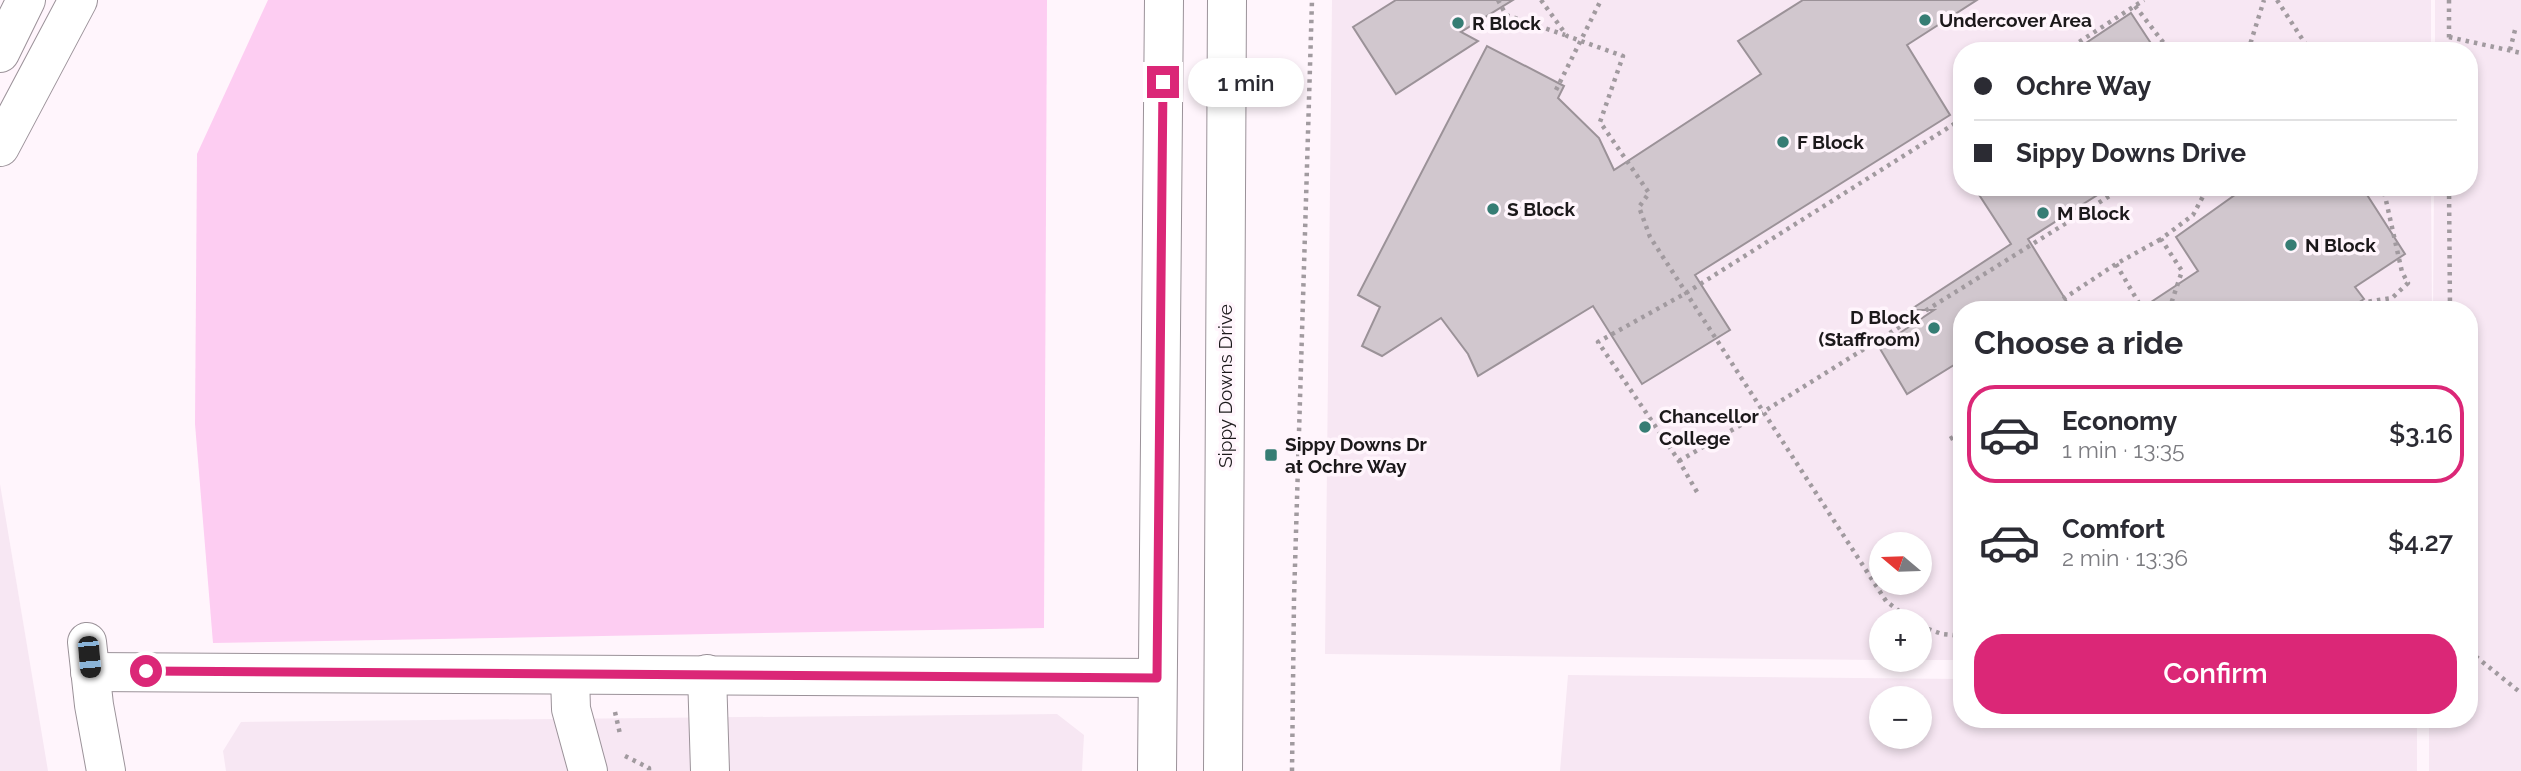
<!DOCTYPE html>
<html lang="en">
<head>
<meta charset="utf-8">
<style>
	:root { --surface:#fff; --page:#f2f2f3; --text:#2b2b33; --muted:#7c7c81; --line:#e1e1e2; --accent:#db2777 }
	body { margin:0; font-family:Raleway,sans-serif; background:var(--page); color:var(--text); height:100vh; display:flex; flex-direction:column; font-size:26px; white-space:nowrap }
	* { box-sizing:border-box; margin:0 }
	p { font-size:23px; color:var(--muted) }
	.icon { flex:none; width:38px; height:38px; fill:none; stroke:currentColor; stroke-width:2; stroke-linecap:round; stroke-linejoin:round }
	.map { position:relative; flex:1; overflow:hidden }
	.side { position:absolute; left:1953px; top:301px; width:525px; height:427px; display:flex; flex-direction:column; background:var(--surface); border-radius:28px; box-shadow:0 4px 10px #0003 }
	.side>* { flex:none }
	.hud { position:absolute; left:1953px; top:42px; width:525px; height:154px; border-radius:28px; box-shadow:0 4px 10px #0003; display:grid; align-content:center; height:154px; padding:0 21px; background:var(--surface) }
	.needle { width:46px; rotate:289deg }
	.controls { position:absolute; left:1869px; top:532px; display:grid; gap:14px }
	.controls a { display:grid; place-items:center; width:63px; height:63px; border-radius:50%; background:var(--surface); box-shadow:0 4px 10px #0003; font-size:35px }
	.end { position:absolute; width:32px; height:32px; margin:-16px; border:9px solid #db2777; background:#fff; box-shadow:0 0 0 4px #fff }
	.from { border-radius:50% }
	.bubble { position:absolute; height:49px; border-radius:24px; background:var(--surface); box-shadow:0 4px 10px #0003; font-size:23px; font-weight:600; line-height:49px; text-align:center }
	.car { position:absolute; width:21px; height:42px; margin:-21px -10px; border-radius:9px; box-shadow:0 0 5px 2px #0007; background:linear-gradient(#222 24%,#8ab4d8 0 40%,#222 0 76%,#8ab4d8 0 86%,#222 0) }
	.hud b { display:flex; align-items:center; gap:24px; height:66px; font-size:26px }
	.hud b+b { border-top:2px solid var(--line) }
	.hud i { width:18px; height:18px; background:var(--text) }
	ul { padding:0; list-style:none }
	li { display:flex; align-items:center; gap:21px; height:98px; margin:0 14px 10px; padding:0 7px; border:4px solid transparent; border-radius:28px }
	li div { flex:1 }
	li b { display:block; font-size:26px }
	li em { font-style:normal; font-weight:600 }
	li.current { border-color:var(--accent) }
	li>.icon { width:63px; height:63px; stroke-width:1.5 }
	h2 { padding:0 21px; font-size:32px; line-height:84px }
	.button { display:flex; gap:14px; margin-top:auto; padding:14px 21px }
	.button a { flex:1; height:80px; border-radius:28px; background:var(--accent); color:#fff; font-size:28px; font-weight:600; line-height:80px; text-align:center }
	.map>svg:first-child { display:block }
	.built { fill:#f7e7f3; fill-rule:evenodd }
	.green { fill:#fdcdf2 }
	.building { fill:#d1c7ce; stroke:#9b9298; stroke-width:2 }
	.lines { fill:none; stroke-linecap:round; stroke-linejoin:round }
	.minor-casing { stroke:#9b9299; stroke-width:40 }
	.major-casing { stroke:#9b9299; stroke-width:40 }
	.highway-casing { stroke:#9b9299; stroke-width:40 }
	.path { stroke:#a19a9f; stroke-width:4.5; stroke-dasharray:3.5 5; stroke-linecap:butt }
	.minor { stroke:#fff; stroke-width:38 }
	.major { stroke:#fff; stroke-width:38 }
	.highway { stroke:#fff; stroke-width:38 }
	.route { stroke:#db2777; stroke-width:9 }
	.poi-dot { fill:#367d74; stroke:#fff5fc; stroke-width:2.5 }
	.labels { text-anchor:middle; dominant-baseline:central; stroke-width:7; stroke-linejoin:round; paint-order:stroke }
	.poi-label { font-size:19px; font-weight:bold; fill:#1c191b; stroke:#fff5fc; text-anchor:start }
	.street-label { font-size:19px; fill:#1c191b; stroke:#fff5fc }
</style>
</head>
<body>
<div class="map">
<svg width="2521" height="771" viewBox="0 0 2521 771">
	<rect width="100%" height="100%" fill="#fff5fc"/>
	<g class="built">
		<path d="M1332,0h1099v51h-469v136h469l1,123h-470v350h-73h31v-39h-39v39l-556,-6zM1881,544h39v39h-39z"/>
		<path d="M2435,0h86v771h-92v-52h40v-409h-36l1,-123h35v-136h-34z"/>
		<path d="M0,484l48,287h-48z"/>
		<path d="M1568,675l394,4v40h455v52h-857zM1920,698v39h-39v-39z"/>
		<path d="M1057,714l27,21 -2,36h-856l-3,-20 18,-29z"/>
	</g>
	<path class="green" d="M268,0h779l-3,628 -831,15 -18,-219 2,-270z"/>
	<g class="building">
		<path d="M1396,0h117l-52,32 17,9 -82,53 -43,-67z"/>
		<path d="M1803,0h174l-70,45 43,70 -255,160 35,55 -88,54 -49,-78 -115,70 -10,-22 -27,-36 -59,38 -20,-10 18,-39 -22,-12 129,-249 77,40 -6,12 41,40 15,32 147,-96 -23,-33z"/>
		<path d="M2131,13l25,38h-82z"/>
		<path d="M1974,187h136l-82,52 44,71h-110v50l-55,34 -28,-47 55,-37h-24l101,-66z"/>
		<path d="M2246,187h116l43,67 -50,33 9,12 -17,11h-208l59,-39 -22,-34z"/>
	</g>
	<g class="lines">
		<g class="minor-casing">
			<g id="minor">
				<path d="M87,642l7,63 12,66"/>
				<path d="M90,672l1067,6"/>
				<path d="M707,674l3,97"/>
				<path d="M570,676l1,33 17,62"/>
			</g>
		</g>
		<g class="major-casing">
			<g id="major">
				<path d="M1157,771l7,-771"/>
				<path d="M1223,771l4,-771"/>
			</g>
		</g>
		<g class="highway-casing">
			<g id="highway">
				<path d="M0,53l26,-53"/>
				<path d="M0,147l78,-147"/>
			</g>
		</g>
		<g class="path">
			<path d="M1498,0l8,15 59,20"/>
			<path d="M1541,0l26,36 56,20 -23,66 49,71 -10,14 11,30 236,364 26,20"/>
			<path d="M2277,0l33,51"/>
			<path d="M2449,0v51"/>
			<path d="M2135,6l35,45"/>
			<path d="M2449,37l72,16"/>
			<path d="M2510,50l6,-24"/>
			<path d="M2065,51l79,-51"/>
			<path d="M2248,51l16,-51"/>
			<path d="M1556,90l45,-90"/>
			<path d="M2449,187l1,123"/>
			<path d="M2116,264l27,46"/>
			<path d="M2063,299l53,-35 45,-25"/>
			<path d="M2169,310l13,-39 -21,-32 32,-24 15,-28"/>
			<path d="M2354,310l12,-8 26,-4 16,-15 -6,-11 -19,-85"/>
			<path d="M1950,439l12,-7"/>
			<path d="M1679,461l84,-49 361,-225"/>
			<path d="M1697,492l-18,-31 -81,-119 88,-49 276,-174"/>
			<path d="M1920,626l22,8 20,2"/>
			<path d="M2469,651l52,42"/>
			<path d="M615,712l5,22"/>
			<path d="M625,756l24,12v3"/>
			<path d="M1292,771l2,-172 18,-599"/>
		</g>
		<use href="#minor" class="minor"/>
		<use href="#major" class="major"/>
		<use href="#highway" class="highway"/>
	</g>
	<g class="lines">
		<path class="route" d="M146,671l1011,7 6,-596"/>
	</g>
	<g class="poi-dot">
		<circle cx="1925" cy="20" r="7"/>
		<circle cx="1458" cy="23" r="7"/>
		<circle cx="1783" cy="142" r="7"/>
		<circle cx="1493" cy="209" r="7"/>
		<circle cx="2043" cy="213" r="7"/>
		<circle cx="2291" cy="245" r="7"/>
		<circle cx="1934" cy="328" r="7"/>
		<circle cx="1645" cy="427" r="7"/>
		<rect x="1264" y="448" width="14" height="14" rx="3.5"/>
	</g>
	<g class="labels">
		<g class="poi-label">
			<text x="1939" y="20">Undercover Area</text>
			<text x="1472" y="23">R Block</text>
			<text x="1797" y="142">F Block</text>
			<text x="1507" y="209">S Block</text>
			<text x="2057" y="213">M Block</text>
			<text x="2305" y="245">N Block</text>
			<text x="1920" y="317" text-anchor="end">D Block<tspan x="1920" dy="22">(Staffroom)</tspan></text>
			<text x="1659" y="416">Chancellor<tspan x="1659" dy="22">College</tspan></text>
			<text x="1285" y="444">Sippy Downs Dr<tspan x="1285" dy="22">at Ochre Way</tspan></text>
		</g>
		<g class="street-label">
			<text transform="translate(1225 386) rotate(-90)">Sippy Downs Drive</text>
		</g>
	</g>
</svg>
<div class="controls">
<a><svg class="needle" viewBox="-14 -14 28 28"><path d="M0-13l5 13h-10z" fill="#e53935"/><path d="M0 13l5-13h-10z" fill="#7c7c81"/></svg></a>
<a>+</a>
<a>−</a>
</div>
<i class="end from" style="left:146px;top:671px"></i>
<i class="end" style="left:1163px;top:82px"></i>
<div class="bubble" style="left:1188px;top:58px;width:116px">1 min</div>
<i class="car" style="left:89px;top:657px;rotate:175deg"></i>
<div class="hud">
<b><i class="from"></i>Ochre Way</b>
<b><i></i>Sippy Downs Drive</b>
</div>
<section class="side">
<h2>Choose a ride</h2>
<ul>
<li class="current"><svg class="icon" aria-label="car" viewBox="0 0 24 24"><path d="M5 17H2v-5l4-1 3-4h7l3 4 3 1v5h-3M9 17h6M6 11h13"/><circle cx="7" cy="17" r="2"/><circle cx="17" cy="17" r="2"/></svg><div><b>Economy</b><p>1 min · 13:35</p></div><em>$3.16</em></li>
<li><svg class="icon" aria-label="car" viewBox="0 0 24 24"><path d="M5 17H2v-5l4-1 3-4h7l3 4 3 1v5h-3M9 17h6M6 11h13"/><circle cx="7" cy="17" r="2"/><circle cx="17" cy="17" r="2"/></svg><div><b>Comfort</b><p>2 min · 13:36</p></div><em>$4.27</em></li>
</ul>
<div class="button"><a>Confirm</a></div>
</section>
</div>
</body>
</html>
